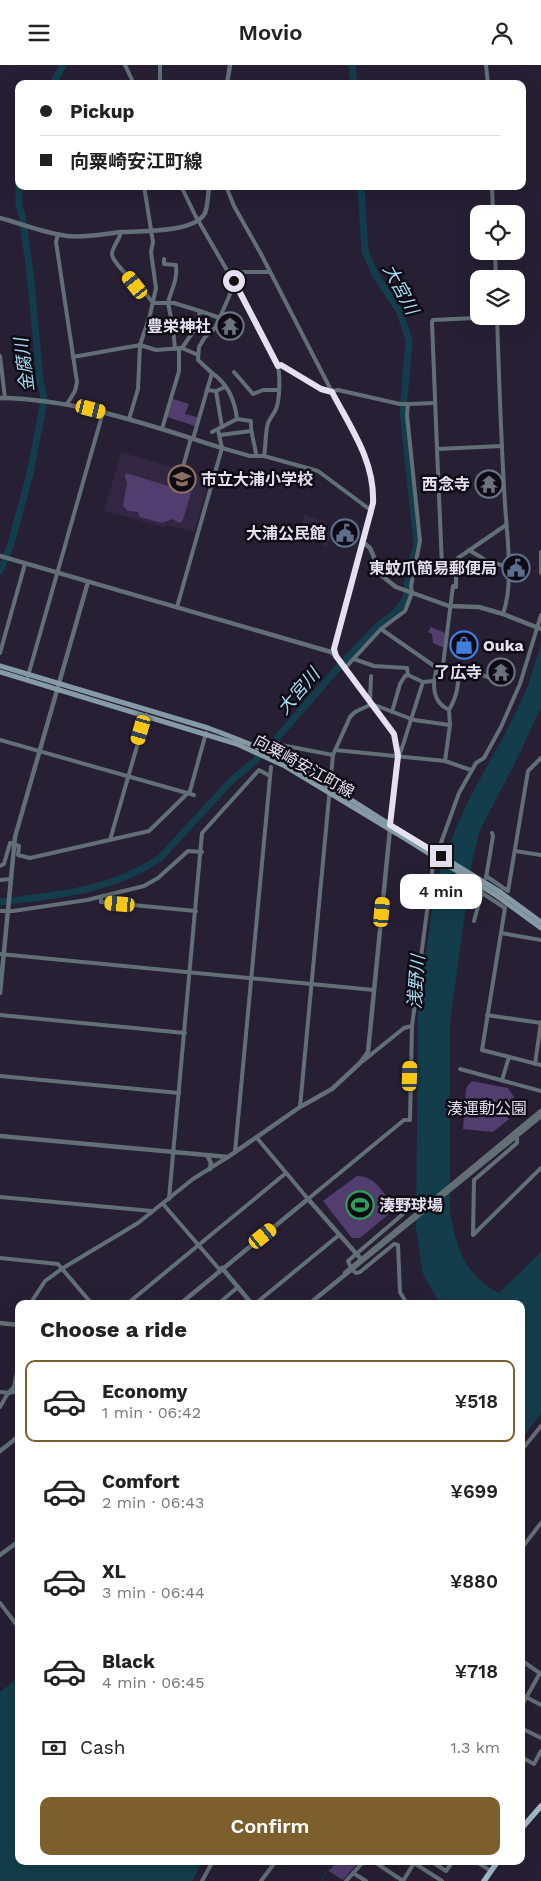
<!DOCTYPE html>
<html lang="en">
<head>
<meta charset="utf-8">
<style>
	:root { --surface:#fff; --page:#f6f6f6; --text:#222; --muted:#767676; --line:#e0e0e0; --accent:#7c5f2d }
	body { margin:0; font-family:"Work Sans","Noto Sans JP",sans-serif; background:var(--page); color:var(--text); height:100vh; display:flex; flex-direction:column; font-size:19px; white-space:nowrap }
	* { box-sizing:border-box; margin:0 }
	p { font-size:16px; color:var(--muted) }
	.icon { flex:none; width:28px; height:28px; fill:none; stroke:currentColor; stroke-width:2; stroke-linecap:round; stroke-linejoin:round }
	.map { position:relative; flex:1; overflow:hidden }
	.panel { position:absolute; left:15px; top:1235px; width:510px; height:565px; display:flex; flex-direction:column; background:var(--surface); border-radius:10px; box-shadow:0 5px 20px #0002 }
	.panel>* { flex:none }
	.hud { position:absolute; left:15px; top:15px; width:511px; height:110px; border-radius:10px; box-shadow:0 5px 20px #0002; display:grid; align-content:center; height:110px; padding:0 25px; background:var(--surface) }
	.fabs { position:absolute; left:470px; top:140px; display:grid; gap:10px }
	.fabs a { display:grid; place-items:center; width:55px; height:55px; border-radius:10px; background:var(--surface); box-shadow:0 5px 20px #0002; font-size:25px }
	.end { position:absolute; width:22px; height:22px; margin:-11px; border:6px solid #e5e0ef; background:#111; box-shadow:0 0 0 2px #111 }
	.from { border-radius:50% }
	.bubble { position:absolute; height:35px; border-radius:10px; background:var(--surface); box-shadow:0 5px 20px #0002; font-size:16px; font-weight:600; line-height:35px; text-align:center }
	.car { position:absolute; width:15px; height:30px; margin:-15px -8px; border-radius:6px; box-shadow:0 0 4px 1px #0007; background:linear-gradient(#f5c518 24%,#345 0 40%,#f5c518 0 76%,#345 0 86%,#f5c518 0) }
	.hud b { display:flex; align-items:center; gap:18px; height:48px; font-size:19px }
	.hud b+b { border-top:1px solid var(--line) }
	.hud i { width:12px; height:12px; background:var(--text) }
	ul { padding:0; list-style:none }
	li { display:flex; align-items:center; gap:15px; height:82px; margin:0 10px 8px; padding:0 15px; border:2px solid transparent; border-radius:10px }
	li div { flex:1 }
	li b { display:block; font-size:19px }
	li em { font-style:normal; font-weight:600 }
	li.selected { border-color:var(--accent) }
	li>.icon { width:45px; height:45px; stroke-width:1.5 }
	h2 { padding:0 25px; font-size:22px; line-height:60px }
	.pay { display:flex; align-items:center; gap:12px; height:55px; padding:0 25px; font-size:19px }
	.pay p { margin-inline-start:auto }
	.cta { display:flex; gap:10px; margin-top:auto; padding:10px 25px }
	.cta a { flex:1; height:58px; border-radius:10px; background:var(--accent); color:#fff; font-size:20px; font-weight:600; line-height:58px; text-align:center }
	header { display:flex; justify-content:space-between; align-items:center; height:65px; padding:0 25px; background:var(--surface); font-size:22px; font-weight:600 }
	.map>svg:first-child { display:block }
	.built { fill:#322742 }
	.green { fill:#523d6f }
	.water { fill:#143d4c }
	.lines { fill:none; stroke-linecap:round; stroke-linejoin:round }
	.stream { stroke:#143d4c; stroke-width:1 }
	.river { stroke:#143d4c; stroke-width:7 }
	.minor { stroke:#636f76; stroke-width:4 }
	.tertiary { stroke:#636f76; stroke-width:4.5 }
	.secondary { stroke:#869aa5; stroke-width:5 }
	.primary { stroke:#a1bbc9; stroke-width:5.5 }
	.secondary-bridge { stroke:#869aa5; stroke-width:5 }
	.route { stroke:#e5e0ef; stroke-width:6 }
	.labels { text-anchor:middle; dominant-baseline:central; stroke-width:5; stroke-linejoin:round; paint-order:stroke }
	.poi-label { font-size:16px; font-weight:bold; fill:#e5e0ef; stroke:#0f0b14; text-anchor:end }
	.street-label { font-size:16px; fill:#e5e0ef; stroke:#0f0b14 }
	.park-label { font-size:16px; fill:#e0d8ef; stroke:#0f0b14 }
	.water-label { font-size:18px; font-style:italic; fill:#a5daf1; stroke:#0f0b14 }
</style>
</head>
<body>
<header><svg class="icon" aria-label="menu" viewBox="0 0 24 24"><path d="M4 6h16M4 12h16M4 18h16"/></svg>Movio<svg class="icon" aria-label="person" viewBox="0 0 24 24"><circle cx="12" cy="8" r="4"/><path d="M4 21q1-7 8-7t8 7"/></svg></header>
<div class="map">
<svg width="541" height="1816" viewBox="0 0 541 1816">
	<rect width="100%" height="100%" fill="#271f34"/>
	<g class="built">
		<path d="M121,387l89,26 -16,54 -26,-7 -4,2 -60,-16z"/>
		<path d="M304,450l23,7v10l4,2 -3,11 -3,2 -4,-4 -23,-7z"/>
	</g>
	<g class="green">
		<path d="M173,334l16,5 -4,10 12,3 -2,9 -28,-9z"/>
		<path d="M126,408l65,20 -8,27 -3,3 -8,-4 -10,4 -22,-6 -2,-5 -10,-1 -5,-5 4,-23 -2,-6z"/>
		<path d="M431,562l14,6 -1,15 -11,-5 -1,-9 -4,-2z"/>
		<path d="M472,1016l36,7 6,9 -5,22 -16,13 -30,-3 3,-41z"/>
		<path d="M357,1111c20,0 27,19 38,33l-35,29h-8l-29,-37z"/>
		<path d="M338,1796h18l2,2 -15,17 -14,-9z"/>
	</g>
	<g class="water">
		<path d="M541,578v64l-22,48 -39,75 -8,31 -22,162v188c6,36 14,64 49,82l42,-41v161l-20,27v-136h-81l-17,-30 -7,-44 2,-218 12,-89 7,-43 17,-47 14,-32 41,-75 19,-40z"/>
		<path d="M19,1612v184h184l-11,20h-192v-189z"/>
	</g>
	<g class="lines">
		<g class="stream">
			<path d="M521,1612l6,-8 3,1"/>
			<path d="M322,1816l4,-8 11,-12"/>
		</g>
		<g class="river">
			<path d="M352,0l2,19"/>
			<path d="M53,19l10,-19"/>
			<path d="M0,506l10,-24 20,-73 13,-68 1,-9 -4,-17 -10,-108 -8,-57 -3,-9v-25"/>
			<path d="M0,837c54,-6 116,-12 161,-45l70,-76 24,-20 15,-15 67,-77 41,-43 18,-14 10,-14 2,-18 9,-36 -14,-134 6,-69 -9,-29 -25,-38 -10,-23 -4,-65"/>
		</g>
		<g class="minor">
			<path d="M125,0l9,19"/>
			<path d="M486,0l2,19"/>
			<path d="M160,19v-19"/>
			<path d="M181,121l14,29 44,76 39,75c2,10 2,34 -2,43 -2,5 -6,9 -8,14 -3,10 -2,23 -4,33"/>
			<path d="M226,121l8,20 27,48 106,206 6,26 -1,25 -38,138 2,7 58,78 4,22 -8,71"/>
			<path d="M492,121l1,28"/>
			<path d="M121,167c-1,7 -9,15 -9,22 0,11 35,38 41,49h15l5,24 2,22"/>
			<path d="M58,169l-2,8 21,140 -2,9 -8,13"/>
			<path d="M495,186l1,28"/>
			<path d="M164,194v5l12,1c2,15 -5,25 -8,38h6l26,8"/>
			<path d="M228,207h41"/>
			<path d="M497,251c2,63 4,125 8,188 2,33 9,79 -2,110"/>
			<path d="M182,283l15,-22 3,-15 20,7"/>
			<path d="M0,291l5,42"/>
			<path d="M73,292l67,-12 16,5 26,-2 16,7"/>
			<path d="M278,301l3,-1c14,8 41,30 57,25l62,14h8l-1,11 13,126 -9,45 1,7 -7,18 -24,18 -35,38"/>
			<path d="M234,307l19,22 10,-4h15"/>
			<path d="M212,308c16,11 23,28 25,46l14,2c-1,12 4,22 5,34"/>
			<path d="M207,325l9,1 9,-4"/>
			<path d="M216,326l6,36"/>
			<path d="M408,339l27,-1"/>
			<path d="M129,354l9,-30 2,-44 10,-30 6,-27 -5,-36 2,-10 -9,-56"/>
			<path d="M162,364l17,-58v-23"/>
			<path d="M212,367l25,-13"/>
			<path d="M220,370l31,-4"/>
			<path d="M193,374l19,-66 -14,-13 1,-13 6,-10 10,-9 13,-29 2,-5 -1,-20"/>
			<path d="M222,383l28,8h14l54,15 54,40"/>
			<path d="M437,384l-5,-127 1,-2 64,-3"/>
			<path d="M183,402l8,-29"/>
			<path d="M469,485l18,11 21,6"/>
			<path d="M541,487v21"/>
			<path d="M416,501l15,1 25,-5 2,-4 48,-33"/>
			<path d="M442,501l-5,-117 65,-3"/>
			<path d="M177,542l45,-159 -4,-18"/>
			<path d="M381,564l56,39"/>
			<path d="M0,588l25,-89"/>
			<path d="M354,594l20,7 33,2 1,7 15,7 10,-1"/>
			<path d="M443,600l10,-79 3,1v-25"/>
			<path d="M442,601l30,6 16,5"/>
			<path d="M437,603c-5,16 -5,34 12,42l1,15"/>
			<path d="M28,611l75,-264"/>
			<path d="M370,636l1,-25"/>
			<path d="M449,645c8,-14 10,-25 9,-41"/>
			<path d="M392,647l8,-28 5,-8 3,-1"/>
			<path d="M0,675l194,55"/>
			<path d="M335,685l110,11 26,9"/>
			<path d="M278,687l3,-7 52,10"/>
			<path d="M398,691l3,-5 22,-69"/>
			<path d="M110,775l36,-125"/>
			<path d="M515,786l26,4"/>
			<path d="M0,801l4,-2 6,-21 9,3 -1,9 12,3 119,-27 41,-40 16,-58"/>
			<path d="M486,811l22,15 20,-120 13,-13"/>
			<path d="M486,813l7,-42 -1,-3"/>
			<path d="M0,815l10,-1"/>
			<path d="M482,828l23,15 -23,142 59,15"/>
			<path d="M101,832v5l95,9"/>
			<path d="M0,846h13l74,-11 57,-14 14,-8 30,-27 14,1"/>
			<path d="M474,856l8,-29"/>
			<path d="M501,868l40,7"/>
			<path d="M0,889l374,36"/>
			<path d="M0,950l185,18"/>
			<path d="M487,950l54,8"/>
			<path d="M363,996l41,-33 8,-2"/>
			<path d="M535,999l6,-42"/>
			<path d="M460,1004l81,22"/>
			<path d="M0,1011l179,17"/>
			<path d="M502,1015l7,-23"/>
			<path d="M300,1042l33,-352 17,-38 5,-5 17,-8 42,16 36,5 -5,36"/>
			<path d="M517,1071v7l-43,37 -1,55 68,-67"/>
			<path d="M257,1073l51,61 96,-79h6l2,-94 21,-161 26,-72 17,-30 8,-5 17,-31 19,-43 21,-69"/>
			<path d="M235,1087l36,-385"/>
			<path d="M0,1132l152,14"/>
			<path d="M169,1134l33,-366 57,-63 11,6"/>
			<path d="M163,1139l57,66"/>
			<path d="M403,1149l-55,47 4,9 4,3 4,-1 34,-28 4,1 2,47 7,12"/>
			<path d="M0,1193l58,6 34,40"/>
			<path d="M30,1239l15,-23 18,-13 75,-45 55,-44 35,-22"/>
			<path d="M127,1239l159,-131"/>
			<path d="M218,1239l20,-17"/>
			<path d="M255,1239l84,-69"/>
			<path d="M0,1327l10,1 9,-3"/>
			<path d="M0,1342l8,-14 6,-6 5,-24"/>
			<path d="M521,1386l20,-25"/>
			<path d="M521,1484l20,-26"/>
			<path d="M0,1538l19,25"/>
			<path d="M521,1595l20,14"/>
			<path d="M526,1632l15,8"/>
			<path d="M521,1642l19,-34"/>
			<path d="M521,1663l20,10"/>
			<path d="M521,1692l13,7 7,-13"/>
			<path d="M373,1796l30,20"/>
			<path d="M411,1796l31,20"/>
			<path d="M431,1796l15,10 7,-10"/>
			<path d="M475,1796l16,10"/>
			<path d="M353,1808l13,8"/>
			<path d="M202,1816l11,-20"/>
			<path d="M261,1816l15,-20"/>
			<path d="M346,1816l18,-20"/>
			<path d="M403,1816l11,-18"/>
		</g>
		<g class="tertiary">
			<path d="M227,19l3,-19"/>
			<path d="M0,153c22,6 44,15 67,18 18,2 36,-2 54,-4 19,-1 74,1 84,-19 3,-7 3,-19 4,-27"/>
			<path d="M0,333c77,1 149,27 222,50"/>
			<path d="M363,477l7,6 12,28 14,11 53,19 30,1 24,7 38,15"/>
			<path d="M0,491l331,96 5,4"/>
			<path d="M0,928l15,-156 73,-255"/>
			<path d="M0,1071l228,21 72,-50 32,-18 28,-26 8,-11 22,-223"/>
			<path d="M207,1090l4,8 -1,6"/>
			<path d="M222,1203l30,36"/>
			<path d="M345,1208l196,-162"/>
			<path d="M180,1239l128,-105 53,60"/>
			<path d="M309,1239l232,-188"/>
			<path d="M0,1258l19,2"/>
			<path d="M0,1386l19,-15"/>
			<path d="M0,1490l19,-14"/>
		</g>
		<g class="secondary">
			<path d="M0,601l208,62c22,8 43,16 64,26 43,22 84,49 125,75"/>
			<path d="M0,607l237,72 48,22 111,67"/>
			<path d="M500,827l41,30"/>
			<path d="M497,831l44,32"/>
		</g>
		<g class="primary">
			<path d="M521,1764l20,-23"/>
			<path d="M484,1816l14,-20"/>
		</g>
		<g class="secondary-bridge">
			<path d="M397,764l103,63"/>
			<path d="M396,768l101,63"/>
		</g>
	</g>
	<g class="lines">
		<path class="route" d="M234,216l44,85 3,-1 40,24 11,3c18,35 43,69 41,111l-39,146 2,7 58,78 4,22 -8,69 51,31"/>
	</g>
	<defs>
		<g id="temple-ring" transform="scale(1.4375)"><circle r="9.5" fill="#0f0b14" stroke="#6b7280" stroke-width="1.5"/><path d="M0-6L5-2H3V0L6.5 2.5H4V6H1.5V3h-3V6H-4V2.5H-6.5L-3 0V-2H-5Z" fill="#6b7280"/></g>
		<g id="school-ring" transform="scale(1.4375)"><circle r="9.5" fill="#0f0b14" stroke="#8d6e63" stroke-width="1.5"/><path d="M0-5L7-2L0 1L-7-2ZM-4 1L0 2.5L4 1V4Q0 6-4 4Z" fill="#8d6e63"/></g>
		<g id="civic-ring" transform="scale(1.4375)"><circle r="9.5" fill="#0f0b14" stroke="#5c6f8a" stroke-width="1.5"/><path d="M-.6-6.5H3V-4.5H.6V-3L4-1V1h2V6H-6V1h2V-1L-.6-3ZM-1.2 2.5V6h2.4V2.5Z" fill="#5c6f8a"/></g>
		<g id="shop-ring" transform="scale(1.4375)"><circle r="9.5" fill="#0f0b14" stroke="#3f7fe0" stroke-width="1.5"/><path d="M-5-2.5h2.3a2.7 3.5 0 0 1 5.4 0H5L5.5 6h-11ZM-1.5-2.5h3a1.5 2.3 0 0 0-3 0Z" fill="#3f7fe0"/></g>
		<g id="stadium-ring" transform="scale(1.4375)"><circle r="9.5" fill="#0f0b14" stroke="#2e9e5b" stroke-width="1.5"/><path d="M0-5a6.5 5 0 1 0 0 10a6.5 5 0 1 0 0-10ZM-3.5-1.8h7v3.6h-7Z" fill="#2e9e5b"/></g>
	</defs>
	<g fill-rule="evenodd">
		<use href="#temple-ring" x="230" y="261"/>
		<use href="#school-ring" x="182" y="414"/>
		<use href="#temple-ring" x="489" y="419"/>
		<use href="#civic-ring" x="345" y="468"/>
		<use href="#civic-ring" x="516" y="503"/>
		<use href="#shop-ring" x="464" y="580"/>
		<use href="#temple-ring" x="501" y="607"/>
		<use href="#stadium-ring" x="360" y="1140"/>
	</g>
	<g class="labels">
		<g class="poi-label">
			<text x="211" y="261">豊栄神社</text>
			<text x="201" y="414" text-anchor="start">市立大浦小学校</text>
			<text x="470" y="419">西念寺</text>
			<text x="326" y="468">大浦公民館</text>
			<text x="497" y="503">東蚊爪簡易郵便局</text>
			<text x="483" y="580" text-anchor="start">Ouka</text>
			<text x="482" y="607">了広寺</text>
			<text x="379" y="1140" text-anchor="start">湊野球場</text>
		</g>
		<g class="street-label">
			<text transform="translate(304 701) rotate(29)">向粟崎安江町線</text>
		</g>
		<g class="park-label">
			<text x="487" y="1043">湊運動公園</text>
		</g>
		<g class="water-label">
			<text transform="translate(401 224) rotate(62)">大宮川</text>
			<text transform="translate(24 300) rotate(-97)">金腐川</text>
			<text transform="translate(298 626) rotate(-49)">大宮川</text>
			<text transform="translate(416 917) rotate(-86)">浅野川</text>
		</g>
	</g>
</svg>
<div class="fabs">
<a><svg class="icon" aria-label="locate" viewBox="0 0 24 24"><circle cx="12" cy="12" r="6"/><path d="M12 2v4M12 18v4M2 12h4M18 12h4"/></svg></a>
<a><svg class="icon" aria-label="layers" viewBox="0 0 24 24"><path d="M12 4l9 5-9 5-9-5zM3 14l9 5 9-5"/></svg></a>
</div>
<i class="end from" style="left:234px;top:216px"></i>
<i class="end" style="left:441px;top:791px"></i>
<div class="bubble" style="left:400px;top:809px;width:82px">4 min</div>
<i class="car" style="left:135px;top:220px;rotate:322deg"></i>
<i class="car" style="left:91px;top:344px;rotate:104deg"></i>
<i class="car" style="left:141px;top:665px;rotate:196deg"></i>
<i class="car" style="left:120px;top:839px;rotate:275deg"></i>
<i class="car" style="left:382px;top:847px;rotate:5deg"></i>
<i class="car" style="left:410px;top:1011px;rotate:2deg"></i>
<i class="car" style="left:263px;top:1171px;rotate:51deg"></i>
<div class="hud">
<b><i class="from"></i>Pickup</b>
<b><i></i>向粟崎安江町線</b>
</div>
<section class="panel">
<h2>Choose a ride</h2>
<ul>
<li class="selected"><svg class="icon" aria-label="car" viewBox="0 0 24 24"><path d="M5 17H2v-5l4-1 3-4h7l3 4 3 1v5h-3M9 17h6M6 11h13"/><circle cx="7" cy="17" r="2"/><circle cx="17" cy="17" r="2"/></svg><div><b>Economy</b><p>1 min · 06:42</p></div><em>¥518</em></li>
<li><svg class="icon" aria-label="car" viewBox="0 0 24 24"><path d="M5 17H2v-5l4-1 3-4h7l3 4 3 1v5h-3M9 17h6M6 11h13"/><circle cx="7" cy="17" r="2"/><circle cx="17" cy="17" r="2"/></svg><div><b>Comfort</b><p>2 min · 06:43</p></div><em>¥699</em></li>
<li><svg class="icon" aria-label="car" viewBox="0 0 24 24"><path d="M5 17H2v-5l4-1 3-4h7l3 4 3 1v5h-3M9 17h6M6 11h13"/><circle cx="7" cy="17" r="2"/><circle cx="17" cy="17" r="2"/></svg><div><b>XL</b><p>3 min · 06:44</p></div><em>¥880</em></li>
<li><svg class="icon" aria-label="car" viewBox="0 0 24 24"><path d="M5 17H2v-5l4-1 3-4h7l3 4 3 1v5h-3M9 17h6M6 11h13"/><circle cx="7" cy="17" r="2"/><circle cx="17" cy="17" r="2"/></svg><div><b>Black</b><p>4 min · 06:45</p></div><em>¥718</em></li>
</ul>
<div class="pay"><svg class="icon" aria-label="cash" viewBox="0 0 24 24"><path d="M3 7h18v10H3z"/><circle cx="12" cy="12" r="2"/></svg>Cash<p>1.3 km</p></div>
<div class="cta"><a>Confirm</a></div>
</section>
</div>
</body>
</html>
